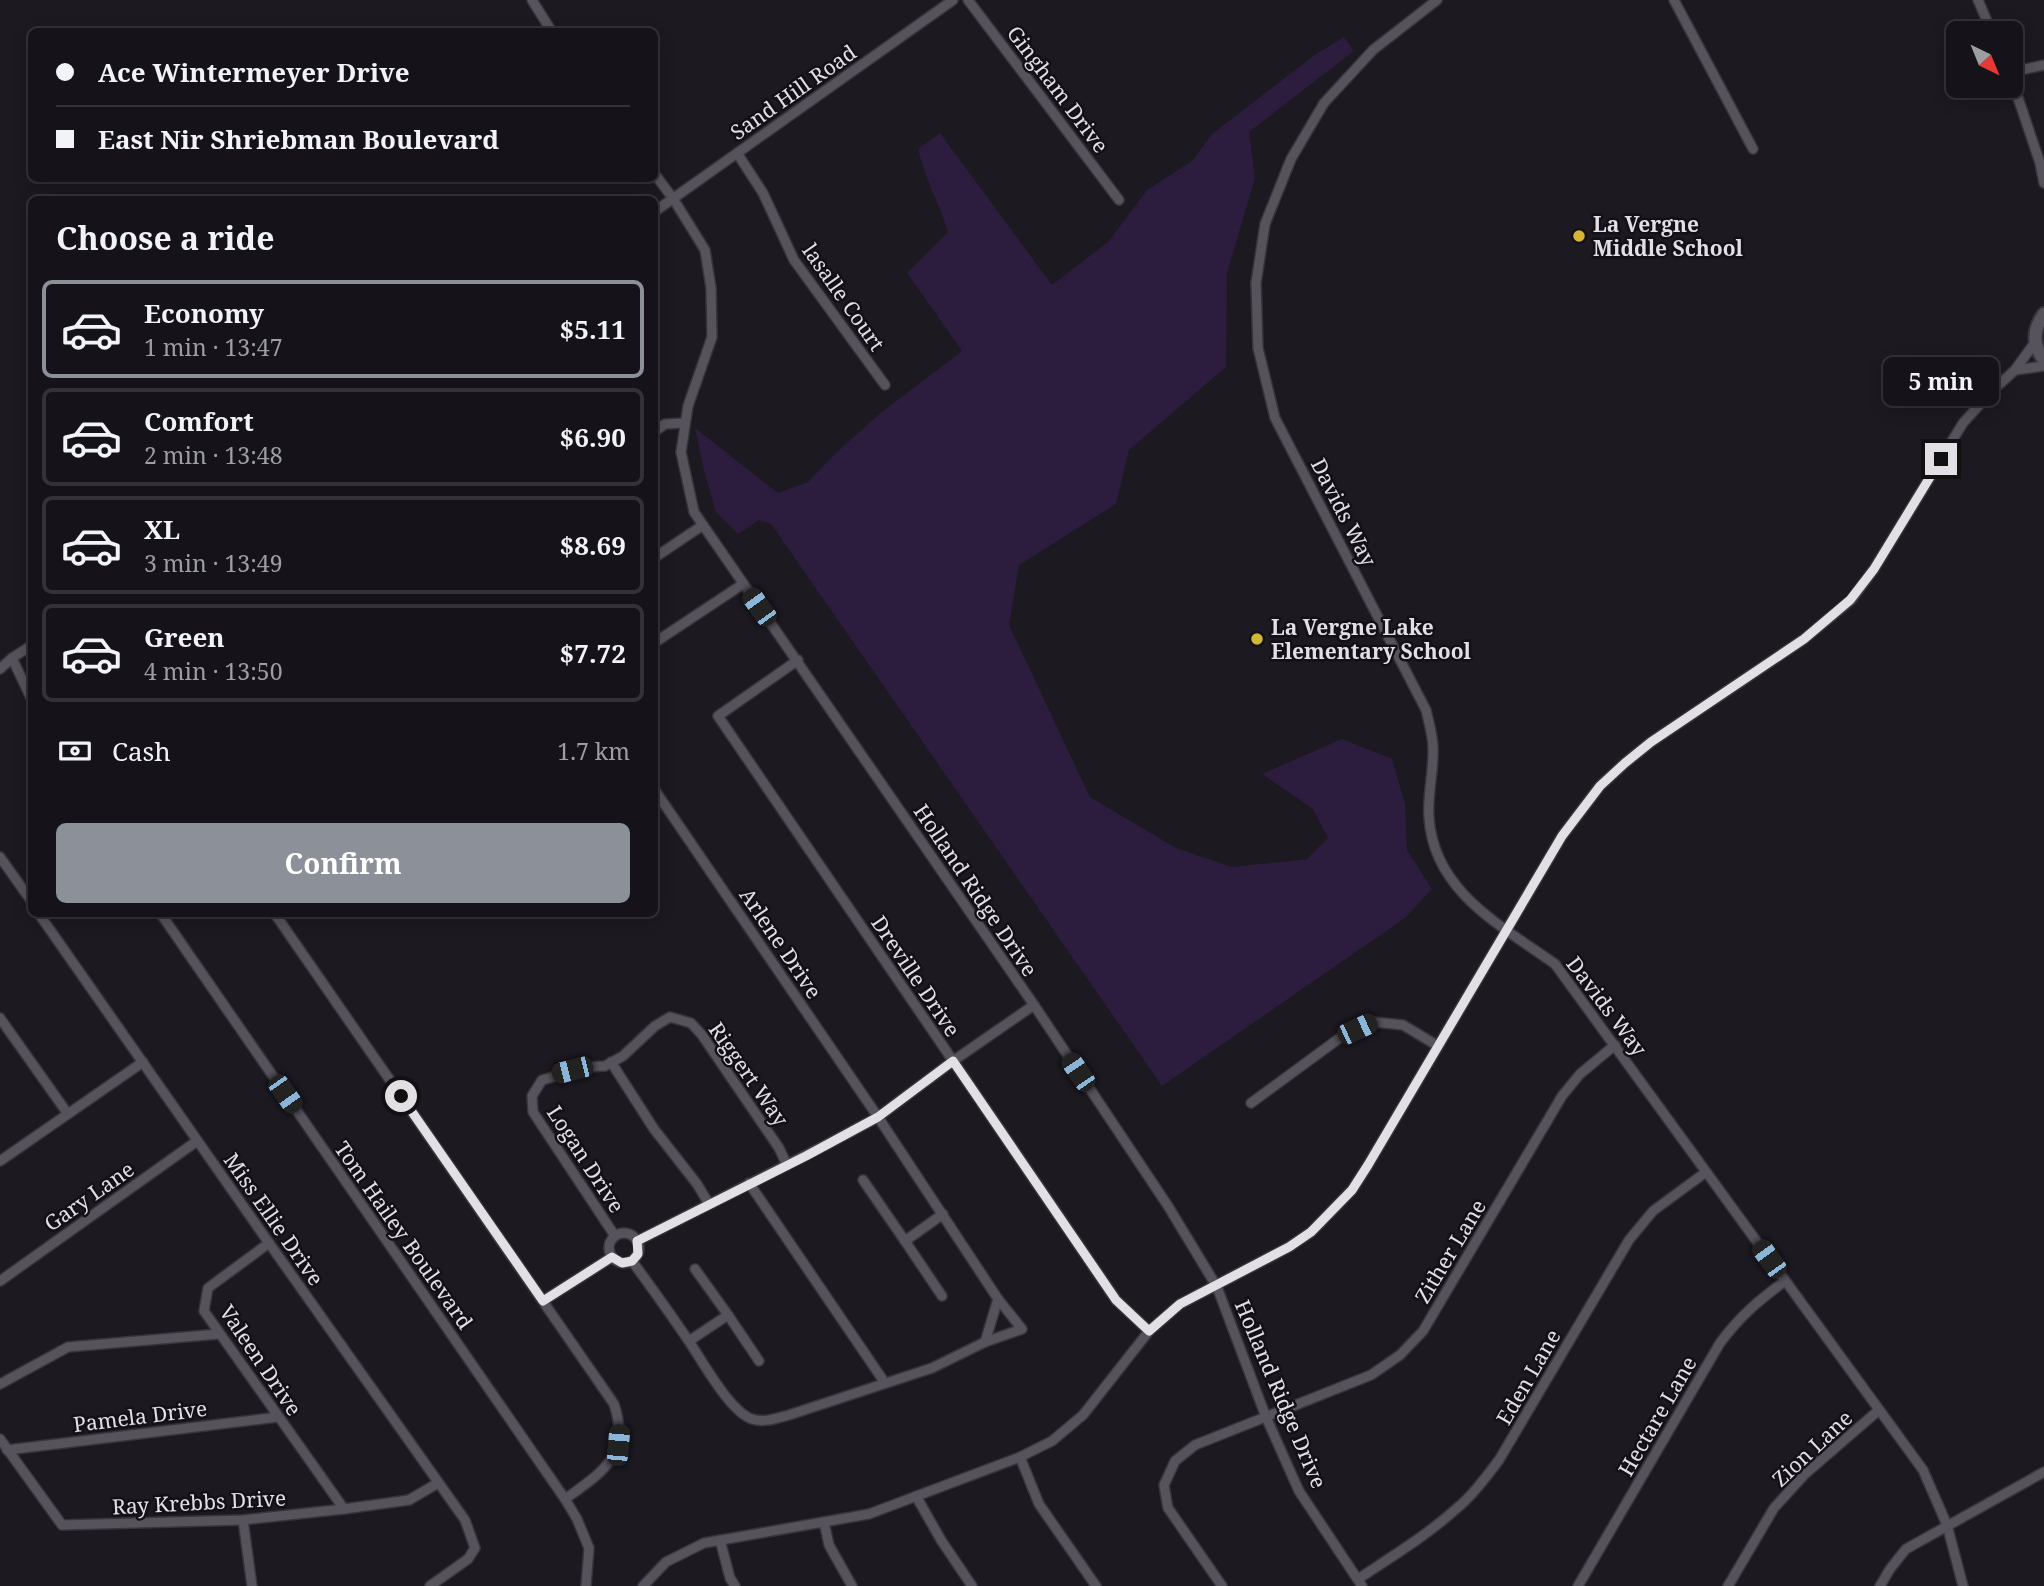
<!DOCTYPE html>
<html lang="en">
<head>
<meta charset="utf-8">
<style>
	:root { --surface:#151319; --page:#1e1c22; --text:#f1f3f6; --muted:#9d9ea2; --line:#343238; --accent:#8c9099 }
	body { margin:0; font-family:"Noto Serif",serif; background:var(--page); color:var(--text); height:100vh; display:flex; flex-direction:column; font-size:26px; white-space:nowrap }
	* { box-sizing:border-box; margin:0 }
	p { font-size:23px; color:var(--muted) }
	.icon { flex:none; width:38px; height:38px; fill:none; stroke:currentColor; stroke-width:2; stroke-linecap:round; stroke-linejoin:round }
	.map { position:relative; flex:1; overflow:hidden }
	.side { position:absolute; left:28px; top:196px; width:630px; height:721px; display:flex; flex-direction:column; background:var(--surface); border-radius:10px; box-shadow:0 4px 18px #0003,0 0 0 2px var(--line) }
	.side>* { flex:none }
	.hud { position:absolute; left:28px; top:28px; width:630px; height:154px; border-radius:10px; box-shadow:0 4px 18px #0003,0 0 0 2px var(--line); display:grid; align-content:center; height:154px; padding:0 28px; background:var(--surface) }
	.needle { width:46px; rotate:137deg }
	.buttons { position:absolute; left:1946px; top:21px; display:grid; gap:14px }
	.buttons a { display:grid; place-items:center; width:77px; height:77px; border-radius:10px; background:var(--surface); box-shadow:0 4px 18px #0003,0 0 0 2px var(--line); font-size:35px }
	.end { position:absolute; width:32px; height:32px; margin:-16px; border:9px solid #e2dfe5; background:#111; box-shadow:0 0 0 4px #111 }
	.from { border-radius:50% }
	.bubble { position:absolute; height:49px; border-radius:10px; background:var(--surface); box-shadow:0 4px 18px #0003,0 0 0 2px var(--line); font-size:23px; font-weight:700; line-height:49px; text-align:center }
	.car { position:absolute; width:21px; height:42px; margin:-21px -10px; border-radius:9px; box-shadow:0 0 5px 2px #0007; background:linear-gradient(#222 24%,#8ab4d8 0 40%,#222 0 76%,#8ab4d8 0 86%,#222 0) }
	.hud b { display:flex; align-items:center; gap:24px; height:66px; font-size:26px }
	.hud b+b { border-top:2px solid var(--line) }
	.hud i { width:18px; height:18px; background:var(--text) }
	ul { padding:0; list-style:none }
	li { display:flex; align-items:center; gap:21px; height:98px; margin:0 14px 10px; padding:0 14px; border:4px solid var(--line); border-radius:10px }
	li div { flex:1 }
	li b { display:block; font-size:26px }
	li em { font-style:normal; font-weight:700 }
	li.on { border-color:var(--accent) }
	li>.icon { width:63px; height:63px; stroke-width:1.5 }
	h2 { padding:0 28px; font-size:32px; line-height:84px }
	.pay { display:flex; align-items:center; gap:18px; height:77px; padding:0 28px; font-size:26px }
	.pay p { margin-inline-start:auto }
	.action { display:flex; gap:14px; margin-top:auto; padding:14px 28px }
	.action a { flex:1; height:80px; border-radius:10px; background:var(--accent); color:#fff; font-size:28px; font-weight:700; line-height:80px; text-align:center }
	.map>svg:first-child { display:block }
	.green { fill:#2c1c3d }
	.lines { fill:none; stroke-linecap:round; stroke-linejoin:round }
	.street-casing { stroke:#37353a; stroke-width:12 }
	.secondary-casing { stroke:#37353a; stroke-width:16 }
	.street { stroke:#57535d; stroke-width:9 }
	.secondary { stroke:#57535d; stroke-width:12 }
	.route { stroke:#e2dfe5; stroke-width:9 }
	.poi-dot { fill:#d4b635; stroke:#131017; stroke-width:2.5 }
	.labels { text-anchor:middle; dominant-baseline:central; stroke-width:5; stroke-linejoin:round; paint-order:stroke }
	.street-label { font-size:21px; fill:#e2dfe5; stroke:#131017 }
	.poi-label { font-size:21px; font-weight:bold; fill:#e2dfe5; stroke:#131017; text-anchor:start }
</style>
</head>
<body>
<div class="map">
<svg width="2044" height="1586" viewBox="0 0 2044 1586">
	<rect width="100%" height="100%" fill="#1c1921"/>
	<path class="green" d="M1344,37l10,14 -105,81 6,46 -28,95 -1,94 -97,83 -13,54 -97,61 -10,60 81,172 86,51 56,19 75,-8 21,-21 -15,-29 -51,-35 80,-35 50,20 13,45 2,46 25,39 -27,29 -243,168 -391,-562 -12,-4 -21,14 -22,-22 -12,-41 -9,-43 83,65 30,-11 28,-29 42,-38 84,-64 -55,-78 41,-41c-9,-28 -23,-54 -30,-83l22,-16 112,152 56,-43 39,-52 45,-29 20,-27 104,-80z"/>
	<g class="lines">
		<g class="street-casing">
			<g id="street">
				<path d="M532,0l20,32"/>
				<path d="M968,0l151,200"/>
				<path d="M1437,0l-64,50 -49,53 -33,56 -26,65 -9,59 2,65 17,70 151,292c3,13 7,26 7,38 1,23 -6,47 -4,70 5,74 73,108 126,146l368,506 24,55 16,61"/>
				<path d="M1674,0l79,149"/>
				<path d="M1978,0l14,33"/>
				<path d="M2011,72l33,-7"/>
				<path d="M2011,77l29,86 4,20"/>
				<path d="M737,153l26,40 31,67 91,125"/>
				<path d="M654,173l20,27 31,50 6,38 1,49 -24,69 -7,46 13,60 340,493 134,201 49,81 49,130 33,74 63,95"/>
				<path d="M654,212l299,-212"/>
				<path d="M2015,370l29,-4"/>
				<path d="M654,432l11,-8 20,-1"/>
				<path d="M654,558l49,-33"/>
				<path d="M654,643l89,-59"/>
				<path d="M12,658l20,42"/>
				<path d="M798,660l-80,56 398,584 33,31"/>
				<path d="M0,669l12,-11 20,-13"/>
				<path d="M0,857l32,45"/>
				<path d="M39,914l230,329 196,277 10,28 -7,11 -38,27"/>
				<path d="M161,914l404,585 12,20 12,29 -3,38"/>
				<path d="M275,914l339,490c17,51 -11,68 -49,95"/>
				<path d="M0,1018l68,96"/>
				<path d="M611,1062l43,67 43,55 12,20"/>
				<path d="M1251,1103l90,-66 33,-15 29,3 35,21"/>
				<path d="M0,1161l143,-99"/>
				<path d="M863,1180l42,61"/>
				<path d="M749,1183l136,200"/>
				<circle cx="624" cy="1248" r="15"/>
				<path d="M615,1236l-82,-124 -1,-16 10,-16 45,-13 18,-1 18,-10 32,-30 15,-9 21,6 11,12 77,113 8,17"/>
				<path d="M637,1241l187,-95 54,-29 75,-56 81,-56"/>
				<path d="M269,1243l-61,45 -4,23 140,198"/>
				<path d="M632,1261c19,26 38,52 56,79 14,20 41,71 64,79 12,4 25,-1 37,-4l143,-47 53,-26 37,-13 -24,-30 -120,-182 -224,-328"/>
				<path d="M0,1281l197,-140"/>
				<path d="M942,1296l-37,-55 38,-27"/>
				<path d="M543,1301l69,-44"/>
				<path d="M728,1315l31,46"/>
				<path d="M689,1341l39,-26 -33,-46"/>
				<path d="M985,1342l13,-43"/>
				<path d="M0,1384l68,-37 151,-13"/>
				<path d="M0,1439l62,86 181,-5 101,-11 65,-9 29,-17"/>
				<path d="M7,1450l271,-33"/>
				<path d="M1020,1457l19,47 57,82"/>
				<path d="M916,1496l25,44 31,46"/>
				<path d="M243,1520l9,66"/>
				<path d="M824,1522l5,23 23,41"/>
				<path d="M720,1540l10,38 5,8"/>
				<path d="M1358,1579c33,-22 68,-43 98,-70 17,-14 30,-32 43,-49l130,-220 24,-29 53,-39"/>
				<path d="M643,1586l23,-24 38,-19 165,-29 151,-57 32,-16 31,-26 66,-84 31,-27 109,-57 22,-15 41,-42 16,-25 194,-329 38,-50 25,-23 26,-21 153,-103 47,-39 23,-31 89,-146 30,-33 22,-20 21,-29"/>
				<path d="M1222,1586l-54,-78 -2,-11 -2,-12 11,-24 20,-16 176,-70 29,-20 23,-24 139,-235 18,-22 35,-29"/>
				<path d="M1578,1586l142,-243c20,-27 38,-42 65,-62"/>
				<path d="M1728,1586l46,-78 31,-34 74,-64"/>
				<path d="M1880,1586l10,-17 16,-20 138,-77"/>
			</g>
		</g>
		<g class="secondary-casing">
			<path id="secondary" d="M2044,314c-11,15 -12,31 0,46"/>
		</g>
		<use href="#street" class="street"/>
		<use href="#secondary" class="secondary"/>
	</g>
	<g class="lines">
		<path class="route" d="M401,1096l142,205 69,-44 10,6 10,-2 6,-7 -1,-13 169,-85 72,-39 75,-56 163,239 33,31 31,-27 109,-57 22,-15 41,-42 16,-25 194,-329 38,-50 25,-23 26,-21 153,-103 46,-39 24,-31 67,-110"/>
	</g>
	<g class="poi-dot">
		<circle cx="1579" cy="236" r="7"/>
		<circle cx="1257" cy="639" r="7"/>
	</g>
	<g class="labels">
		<g class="street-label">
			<text transform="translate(1058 89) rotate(53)">Gingham Drive</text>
			<text transform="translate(793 92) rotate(-35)">Sand Hill Road</text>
			<text transform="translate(844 297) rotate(55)">lasalle Court</text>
			<text transform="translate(1344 512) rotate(63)">Davids Way</text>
			<text transform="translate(976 890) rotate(56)">Holland Ridge Drive</text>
			<text transform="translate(781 943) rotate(56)">Arlene Drive</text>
			<text transform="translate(916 976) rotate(56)">Dreville Drive</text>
			<text transform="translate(1607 1006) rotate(53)">Davids Way</text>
			<text transform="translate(749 1074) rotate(55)">Riggert Way</text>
			<text transform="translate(586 1159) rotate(57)">Logan Drive</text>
			<text transform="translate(89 1196) rotate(-35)">Gary Lane</text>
			<text transform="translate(274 1219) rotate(55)">Miss Ellie Drive</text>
			<text transform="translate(404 1235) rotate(55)">Tom Hailey Boulevard</text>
			<text transform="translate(1450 1251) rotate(-59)">Zither Lane</text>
			<text transform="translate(261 1360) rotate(56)">Valeen Drive</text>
			<text transform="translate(1528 1377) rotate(-60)">Eden Lane</text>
			<text transform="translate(1281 1394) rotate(67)">Holland Ridge Drive</text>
			<text transform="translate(140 1416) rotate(-7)">Pamela Drive</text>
			<text transform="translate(1657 1416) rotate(-60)">Hectare Lane</text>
			<text transform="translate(1812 1448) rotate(-43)">Zion Lane</text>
			<text transform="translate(199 1502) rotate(-3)">Ray Krebbs Drive</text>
		</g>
		<g class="poi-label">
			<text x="1593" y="224">La Vergne<tspan x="1593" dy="24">Middle School</tspan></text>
			<text x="1271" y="627">La Vergne Lake<tspan x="1271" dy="24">Elementary School</tspan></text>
		</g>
	</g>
</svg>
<div class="buttons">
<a><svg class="needle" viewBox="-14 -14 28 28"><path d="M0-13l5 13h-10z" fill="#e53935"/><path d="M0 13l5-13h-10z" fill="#9d9ea2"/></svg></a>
</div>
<i class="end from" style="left:401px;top:1096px"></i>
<i class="end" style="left:1941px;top:459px"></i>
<div class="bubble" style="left:1883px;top:357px;width:116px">5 min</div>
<i class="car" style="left:759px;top:607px;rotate:324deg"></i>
<i class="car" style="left:1357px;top:1029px;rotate:65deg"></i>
<i class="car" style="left:572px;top:1070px;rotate:256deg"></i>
<i class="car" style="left:1078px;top:1072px;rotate:326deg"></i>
<i class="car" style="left:285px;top:1094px;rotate:145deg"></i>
<i class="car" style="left:1769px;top:1259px;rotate:324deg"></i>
<i class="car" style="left:618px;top:1445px;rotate:5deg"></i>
<div class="hud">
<b><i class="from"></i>Ace Wintermeyer Drive</b>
<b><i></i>East Nir Shriebman Boulevard</b>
</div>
<section class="side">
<h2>Choose a ride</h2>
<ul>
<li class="on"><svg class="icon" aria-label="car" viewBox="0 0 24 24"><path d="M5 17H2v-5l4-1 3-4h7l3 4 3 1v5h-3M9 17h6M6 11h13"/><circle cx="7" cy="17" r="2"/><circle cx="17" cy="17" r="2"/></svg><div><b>Economy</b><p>1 min · 13:47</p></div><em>$5.11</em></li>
<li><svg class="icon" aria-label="car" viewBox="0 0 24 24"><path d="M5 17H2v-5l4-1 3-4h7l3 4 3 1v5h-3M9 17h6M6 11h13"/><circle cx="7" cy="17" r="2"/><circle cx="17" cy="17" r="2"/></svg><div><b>Comfort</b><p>2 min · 13:48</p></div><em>$6.90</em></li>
<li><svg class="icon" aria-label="car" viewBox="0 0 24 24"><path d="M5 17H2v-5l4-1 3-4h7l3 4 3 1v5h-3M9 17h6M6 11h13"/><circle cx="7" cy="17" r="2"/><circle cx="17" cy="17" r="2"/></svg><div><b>XL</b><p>3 min · 13:49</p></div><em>$8.69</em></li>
<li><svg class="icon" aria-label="car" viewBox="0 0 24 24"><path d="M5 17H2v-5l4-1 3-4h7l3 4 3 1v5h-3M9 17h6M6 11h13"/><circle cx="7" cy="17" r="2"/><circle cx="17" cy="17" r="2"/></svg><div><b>Green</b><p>4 min · 13:50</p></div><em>$7.72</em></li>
</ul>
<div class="pay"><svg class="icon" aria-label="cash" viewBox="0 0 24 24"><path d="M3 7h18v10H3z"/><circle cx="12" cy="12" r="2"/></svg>Cash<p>1.7 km</p></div>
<div class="action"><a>Confirm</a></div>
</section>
</div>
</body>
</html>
